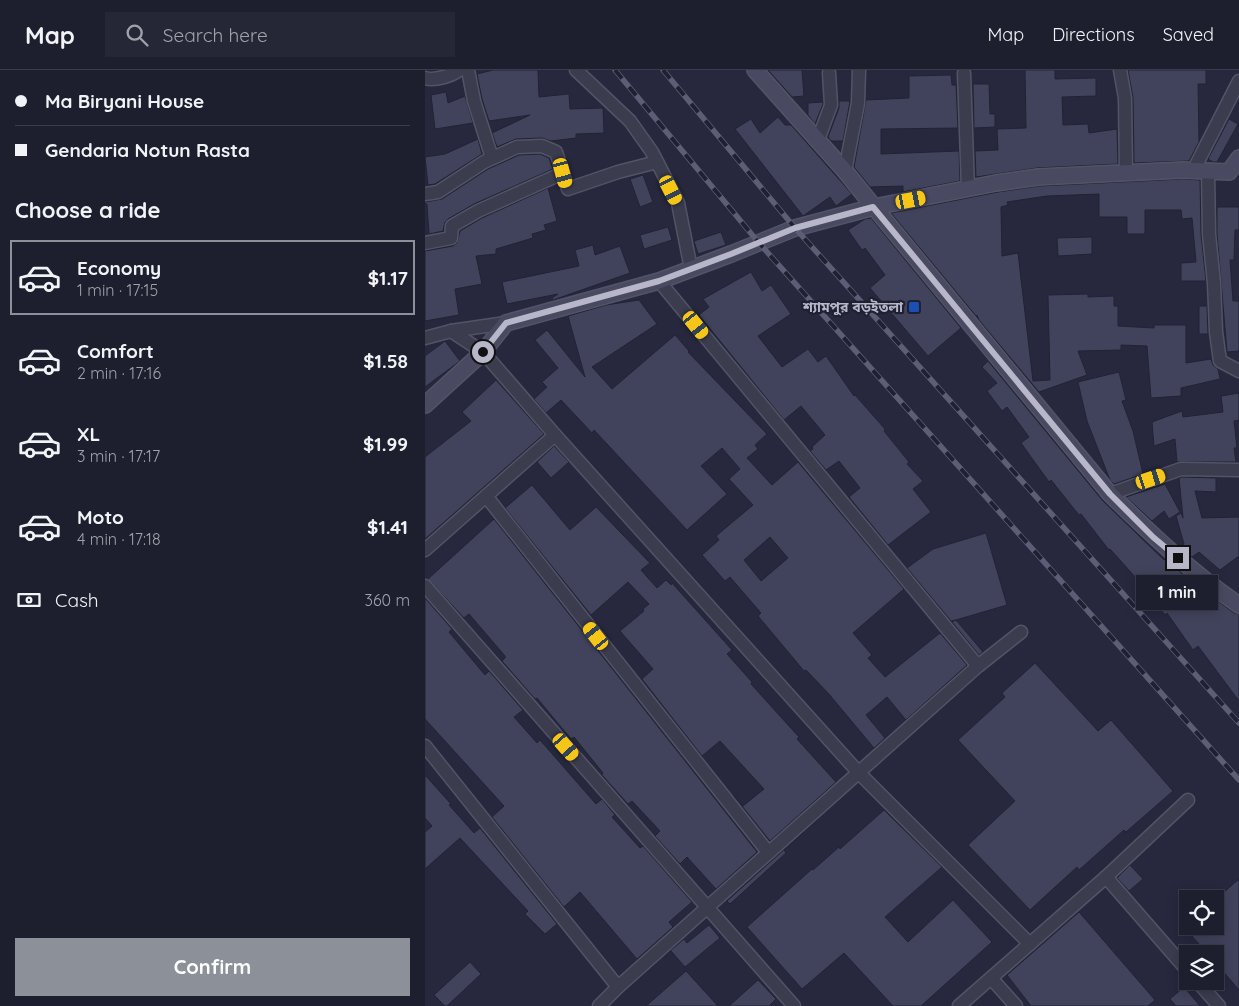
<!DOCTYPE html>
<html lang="en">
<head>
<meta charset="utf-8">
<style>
	:root { --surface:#1d1e2e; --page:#252736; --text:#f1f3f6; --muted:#a0a2aa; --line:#3b3c4a; --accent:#8c9099 }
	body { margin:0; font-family:Quicksand,"Noto Sans Bengali",sans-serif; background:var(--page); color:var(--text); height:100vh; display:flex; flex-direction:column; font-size:19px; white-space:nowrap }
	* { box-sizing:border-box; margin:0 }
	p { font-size:16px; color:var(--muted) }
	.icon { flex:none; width:28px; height:28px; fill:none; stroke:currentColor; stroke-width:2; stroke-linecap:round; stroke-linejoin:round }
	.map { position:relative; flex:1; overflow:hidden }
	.side { display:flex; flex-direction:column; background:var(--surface); width:425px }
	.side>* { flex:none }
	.top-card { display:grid; align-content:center; height:110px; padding:0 15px; background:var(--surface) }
	.buttons { position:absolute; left:754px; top:820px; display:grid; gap:10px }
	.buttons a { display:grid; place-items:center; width:45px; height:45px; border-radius:0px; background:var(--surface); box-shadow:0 2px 12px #0003,0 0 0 1px var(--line); font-size:25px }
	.end { position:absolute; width:22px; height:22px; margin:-11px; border:6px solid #b7b7c9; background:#111; box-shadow:0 0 0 2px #111 }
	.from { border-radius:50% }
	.bubble { position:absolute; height:35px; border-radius:0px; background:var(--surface); box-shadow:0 2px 12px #0003,0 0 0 1px var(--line); font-size:16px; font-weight:700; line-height:35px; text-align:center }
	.car { position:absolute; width:15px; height:30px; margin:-15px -8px; border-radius:6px; box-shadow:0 0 4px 1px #0007; background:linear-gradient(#f5c518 24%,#345 0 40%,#f5c518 0 76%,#345 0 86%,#f5c518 0) }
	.top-card b { display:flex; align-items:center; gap:18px; height:48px; font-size:19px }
	.top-card b+b { border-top:1px solid var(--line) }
	.top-card i { width:12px; height:12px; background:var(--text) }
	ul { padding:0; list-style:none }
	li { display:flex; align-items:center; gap:15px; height:75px; margin:0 10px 8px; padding:0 5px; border:2px solid transparent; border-radius:0px }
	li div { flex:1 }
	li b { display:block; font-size:19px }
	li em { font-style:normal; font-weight:700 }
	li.active { border-color:var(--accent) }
	li>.icon { width:45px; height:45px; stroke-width:1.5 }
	h2 { padding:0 15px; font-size:22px; line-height:60px }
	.pay { display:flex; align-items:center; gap:12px; height:55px; padding:0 15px; font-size:19px }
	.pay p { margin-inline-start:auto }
	.action { display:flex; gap:10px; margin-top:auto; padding:10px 15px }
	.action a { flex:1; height:58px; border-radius:0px; background:var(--accent); color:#fff; font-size:20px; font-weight:700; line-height:58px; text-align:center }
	header { display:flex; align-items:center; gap:30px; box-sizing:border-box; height:70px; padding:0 25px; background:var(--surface); border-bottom:1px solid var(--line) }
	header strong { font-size:24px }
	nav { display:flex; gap:28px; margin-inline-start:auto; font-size:18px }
	.search { width:350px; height:45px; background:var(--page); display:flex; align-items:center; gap:12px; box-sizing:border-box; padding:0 18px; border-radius:0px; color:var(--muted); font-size:19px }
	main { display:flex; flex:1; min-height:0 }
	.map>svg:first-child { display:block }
	.building { fill:#41435c; stroke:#212335; fill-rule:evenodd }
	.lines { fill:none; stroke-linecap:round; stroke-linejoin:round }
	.street-casing { stroke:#525466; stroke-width:15 }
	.secondary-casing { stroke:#525466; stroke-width:18 }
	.street { stroke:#3b3c4e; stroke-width:12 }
	.secondary { stroke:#494961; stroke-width:15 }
	.rail-casing { stroke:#5d5e75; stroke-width:5.5 }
	.rail { stroke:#1f2133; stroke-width:4; stroke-dasharray:11; stroke-linecap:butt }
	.route { stroke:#b7b7c9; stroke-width:6 }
	.transit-dot { fill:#1a4fb4; stroke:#1f2133; stroke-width:2 }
	.labels { text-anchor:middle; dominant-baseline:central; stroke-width:4.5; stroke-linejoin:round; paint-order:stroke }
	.poi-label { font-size:14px; font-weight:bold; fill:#b7b7c9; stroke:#1f2133; text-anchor:end }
</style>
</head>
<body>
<header>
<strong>Map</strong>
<div class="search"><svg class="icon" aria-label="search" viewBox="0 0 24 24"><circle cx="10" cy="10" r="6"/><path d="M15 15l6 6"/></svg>Search here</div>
<nav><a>Map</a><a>Directions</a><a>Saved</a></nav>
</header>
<main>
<section class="side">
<div class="top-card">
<b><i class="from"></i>Ma Biryani House</b>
<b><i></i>Gendaria Notun Rasta</b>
</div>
<h2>Choose a ride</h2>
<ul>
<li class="active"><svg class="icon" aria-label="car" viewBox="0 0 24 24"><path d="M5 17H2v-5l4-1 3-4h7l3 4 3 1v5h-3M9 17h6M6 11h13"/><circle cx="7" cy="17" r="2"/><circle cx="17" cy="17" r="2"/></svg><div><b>Economy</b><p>1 min · 17:15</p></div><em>$1.17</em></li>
<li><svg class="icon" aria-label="car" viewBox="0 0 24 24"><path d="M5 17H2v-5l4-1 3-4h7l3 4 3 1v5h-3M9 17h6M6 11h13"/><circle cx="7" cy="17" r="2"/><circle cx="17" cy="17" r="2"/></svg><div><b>Comfort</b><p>2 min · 17:16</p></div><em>$1.58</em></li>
<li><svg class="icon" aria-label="car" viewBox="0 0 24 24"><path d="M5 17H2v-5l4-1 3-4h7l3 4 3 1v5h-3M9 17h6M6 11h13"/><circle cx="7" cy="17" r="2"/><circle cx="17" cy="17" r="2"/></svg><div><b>XL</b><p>3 min · 17:17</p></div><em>$1.99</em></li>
<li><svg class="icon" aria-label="car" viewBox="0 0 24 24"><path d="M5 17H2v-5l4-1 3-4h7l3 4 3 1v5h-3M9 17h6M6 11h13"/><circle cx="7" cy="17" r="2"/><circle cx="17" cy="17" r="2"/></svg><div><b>Moto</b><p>4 min · 17:18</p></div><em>$1.41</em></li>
</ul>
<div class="pay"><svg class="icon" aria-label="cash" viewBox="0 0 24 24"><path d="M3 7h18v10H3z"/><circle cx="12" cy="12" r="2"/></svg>Cash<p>360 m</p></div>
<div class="action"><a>Confirm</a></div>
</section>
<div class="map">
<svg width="814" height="936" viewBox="0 0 814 936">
	<rect width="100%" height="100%" fill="#27283e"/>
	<g class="building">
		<path d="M68,0h45l1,27 30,-3 1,15 33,-1 1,25 -28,1v4l-25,3 -9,-3 -26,1 -19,8 -5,-14 38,-18 -41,6 -7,-22 -5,-25z"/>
		<path d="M343,0h34l2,26 -12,1z"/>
		<path d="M600,0h30v9l41,-1v18l-34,1 1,28 25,-1 1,9 28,-4 1,35 -81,4 -61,9 -1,-26 23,-1 -1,-21 29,-1z"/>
		<path d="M703,0h78v14h-8l1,58 -10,19 -55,2 -1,-65z"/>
		<path d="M526,5l1,10h4l2,43 -77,1v25l78,-3 1,30 -57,11v-6l-33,1 -16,-20 12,-67 43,-2v-22z"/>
		<path d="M548,14h16l1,30h5v13l-21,1z"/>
		<path d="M21,22l2,11 17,-7 8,27 -38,6 -4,-34z"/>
		<path d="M414,31h11l-7,40h-12l-3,-4 11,-29z"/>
		<path d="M398,32v2l-8,20 -7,-9v-12z"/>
		<path d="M353,47l7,8h6l61,69 -16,12 -6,-9 -27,19 -68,-87 16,-10 9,14z"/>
		<path d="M804,49l9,5 -21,38h-4l-5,-3z"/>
		<path d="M53,69l4,15 -47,30 -7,1 -3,-28 20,-3z"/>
		<path d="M115,84l9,4 4,11 -79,35 -26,15 -3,3 -2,9 -14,3 -2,-30h-2v-2l17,-3 46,-30 31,-14z"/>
		<path d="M218,105l10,27 -13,5 -10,-28z"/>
		<path d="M758,109l17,1 1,54 5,47h-25v-18l15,-1 -4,-44 -10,1 -1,-9h-36v24h-18v-17h-28v-23l-52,2 -40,6 1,3 -7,2 1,49 16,-3 15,128 17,-1 -2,-85 40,-1v3l26,-1v10h4v20l36,2v-3h32v38l25,-4 2,6 5,4 2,10 -39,9v8l-30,2 -4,-52 -26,-1v5l-43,1 9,24 -48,17 -60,-72 -2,-5 -1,1 -85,-103 107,-21 41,-6z"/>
		<path d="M123,118l9,33 -13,4 2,5 -14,4 1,4 -37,11v5l-20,2 6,28 -27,5 4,26 -34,6v-70l28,-5 4,-3 3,-12 22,-13z"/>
		<path d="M792,137h22v23h-4l-1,30h-4l3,41h6v50l-12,1 -10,-118z"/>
		<path d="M446,148l90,110 -33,28 -58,-68 15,-13 -20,-27 -3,2 -14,-20 17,-11z"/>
		<path d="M243,157l4,13 -28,9 -4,-14z"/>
		<path d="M296,162l5,13 -28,9 -4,-13z"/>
		<path d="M667,167v17l-34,2 -1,-18z"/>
		<path d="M168,175l2,10 25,-9 10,27 -77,27 -1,-2 6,-4 -51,10 -5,-22 77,-16 -4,-16z"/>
		<path d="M326,202l11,19 9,-6 20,29 -33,22 24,31 26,-18 10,13 8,-6 28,40 1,-1 30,34 -1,2 25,31 -2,2 16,17 -10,8 18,23 -43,33 -39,-48 11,-9 -21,-27 -13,9 -16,-19 3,-2 -1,-2 13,-12 -24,-29 -17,14 -85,-105 10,-8 -6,-8z"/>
		<path d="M214,230l18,24 -65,43 20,22 63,-54 14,16 -1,1 79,82 -12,11 3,4 -11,9 25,27 26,-23 106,127 -51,44 19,22 -4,3 17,19 55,-44 27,32 -61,55 -19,-23 -21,18 19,23 -11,10 -46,-55 -22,-23 -2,1 -46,-55 3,-3 -31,-36 -5,4 -23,-26 17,-15 -3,-4 37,-31 -24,-26 11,-10 -18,-21 -21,18 26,28 -40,36 -93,-100 -2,3 -31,-33 -15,13 -12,-14 13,-12 -5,-5 16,-14 -23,-28 12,-10 38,47 -17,-61 38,-11zM345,467l18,21 -27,23 -17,-21z"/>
		<path d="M774,236h8l1,28h-9z"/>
		<path d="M20,271l15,20 -35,26v-31z"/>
		<path d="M563,291l115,140 61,59 1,-1 14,11 18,24 6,-4 31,23 5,1v87l-41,-55 -5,4 -26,-37 -2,2 -28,-36 -27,-30 -1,1 -28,-36 -2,1 -28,-35 -2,2 -28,-39 8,-6 -22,-30 -5,4 -15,-20 10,-8 -15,-16z"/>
		<path d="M694,302l7,28 -4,1 11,30 10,43 -29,10 -4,-4 -23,-59 -9,-39z"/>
		<path d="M71,310l48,54 -119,105v-82l46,-36 -9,-9z"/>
		<path d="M814,323v27l-5,1 3,27h-3l2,14h-59l-2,-23 -21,7 -2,-24 30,-11 1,6 40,-5 -2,-16z"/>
		<path d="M129,376l15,16 -18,16 -14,-16z"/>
		<path d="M757,407l34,1v14l-21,-1 7,27 37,-1v39l-19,14 -21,-18 -7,5 -12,-10 4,-3 -8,-28 5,-3 2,5 -4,-40z"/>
		<path d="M740,414l15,28 -11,7 -5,-8 -12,10 -26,-24z"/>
		<path d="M107,415l38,45 26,-23 54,56 -9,7 16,18 9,-8 5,5 1,-2 60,67 -5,4 25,28 -1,2 48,53 -2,2 39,43 -66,59 -36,-45 9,10 21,-17 -44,-48 -18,15 -60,-77 11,-10 -33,-38 24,-20 -1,-2 6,-5 -21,-22 -37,33 -86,-107z"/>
		<path d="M69,449l263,333 -41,37 -29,-32 -7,7 -25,-28 5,-5 -28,-30 -4,3 -26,-29 1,-2 -29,-36 -3,2 -34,-41 -2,1 -33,-38 3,-3v-2l-36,-42 -5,4 -36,-39z"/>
		<path d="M561,463l21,72 -51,15 27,32 -4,3 -27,-33 4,-2 -5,1 -44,-53 26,-19z"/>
		<path d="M0,528l27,31 -3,3 36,43 4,-4 34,39 -9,7 23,26 3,-3 56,64 6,-5 13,16 -3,2 28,31 3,-2 49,56 -23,20 4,5 -36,32 -57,-67 -16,15 -72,-90 12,-11 -79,-87z"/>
		<path d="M610,593l63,68 13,-11 62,71 -47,41 -2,-2 -45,40 -2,-3 -47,43 -62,-65 47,-44 -57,-61 47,-43 -3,-4z"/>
		<path d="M0,705l26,29 -2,1 25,28 6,-5 77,96 -12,10 -20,-20 3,-3 -68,-73 -35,31v-37l7,-6 -7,-8z"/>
		<path d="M459,740l58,57 -57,50 23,25 45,-42 39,42 -71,64h-28l-49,-53 -42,36 -55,-62 65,-58 1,1 26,-23 1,2z"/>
		<path d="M393,749l-34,31 2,3 -56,51 -3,-3z"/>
		<path d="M705,795l13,14 -14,12 -12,-13z"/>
		<path d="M814,809v111l-24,-28v-8h-7l-25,-28h32v-26z"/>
		<path d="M654,842l76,88 -7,6h-117l-24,-31z"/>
		<path d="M284,855l11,13 -35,29 -14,-16 -7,5 20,-17 3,4z"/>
		<path d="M45,892l11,12 -34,32h-2l-11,-11z"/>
		<path d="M261,901l32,35h-72z"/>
		<path d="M333,910l18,19 -7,7h-40z"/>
		<path d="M759,917l16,19h-24l-6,-7z"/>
	</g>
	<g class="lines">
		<g class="street-casing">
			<g id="street">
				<path d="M43,0l6,31 18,57"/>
				<path d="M151,0l54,51 22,31 26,51 13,66"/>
				<path d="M695,0l5,28 1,75"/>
				<path d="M539,3l4,116"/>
				<path d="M0,8c9,3 27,-2 34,-8"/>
				<path d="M393,70l13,-35 -2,-32"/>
				<path d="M420,101l13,-68 1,-33"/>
				<path d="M768,101l46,-90"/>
				<path d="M783,101l1,63 5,49 2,49 4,29 19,10"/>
				<path d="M0,124l13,-2 46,-30 33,-15 25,-1 14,6 12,37 50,-17 39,-10"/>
				<path d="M0,173l26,-5 1,-12 26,-15 85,-38"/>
				<path d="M234,211l319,385"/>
				<path d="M26,261l32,21 72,83 304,338 171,171"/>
				<path d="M0,268l26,-7 55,-8"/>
				<path d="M685,424l71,-25 58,1"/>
				<path d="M61,426l282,356"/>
				<path d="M0,480l130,-115"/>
				<path d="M0,516l369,420"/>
				<path d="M0,676l193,241"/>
				<path d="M681,807l81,93"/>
				<path d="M566,908l25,28"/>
				<path d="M772,911l22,25"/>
				<path d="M174,936l19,-19 360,-321 43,-34"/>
				<path d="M534,936l147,-129 82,-77"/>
			</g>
		</g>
		<g class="secondary-casing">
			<g id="secondary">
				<path d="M330,0l90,101 29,36 236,287c41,40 82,79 129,111"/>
				<path d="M0,335l58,-53 23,-29 153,-42 72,-27 64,-26 79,-21 122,-24 42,-6 145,-7 46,2 10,-14"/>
			</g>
		</g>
		<use href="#street" class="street"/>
		<use href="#secondary" class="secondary"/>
		<g class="rail-casing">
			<g id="rail">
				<path d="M190,0l144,173 480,537"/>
				<path d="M238,0l132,158 444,495"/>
			</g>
		</g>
		<use href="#rail" class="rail"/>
	</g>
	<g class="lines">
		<path class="route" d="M58,282l23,-29 153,-42 72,-27 64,-26 78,-21 237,287 43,43 25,21"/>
	</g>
	<rect class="transit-dot" x="483" y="231" width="12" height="12" rx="2.5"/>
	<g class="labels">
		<g class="poi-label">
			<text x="478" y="237">শ্যামপুর বড়ইতলা</text>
		</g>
	</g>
</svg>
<div class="buttons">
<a><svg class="icon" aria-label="locate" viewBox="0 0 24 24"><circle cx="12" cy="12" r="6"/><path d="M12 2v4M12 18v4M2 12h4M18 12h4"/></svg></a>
<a><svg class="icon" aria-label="layers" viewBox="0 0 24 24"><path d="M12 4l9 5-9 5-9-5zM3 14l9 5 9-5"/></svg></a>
</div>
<i class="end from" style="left:58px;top:282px"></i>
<i class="end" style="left:753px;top:488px"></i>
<div class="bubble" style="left:711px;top:505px;width:82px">1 min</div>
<i class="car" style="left:138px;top:103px;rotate:165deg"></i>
<i class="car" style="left:246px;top:120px;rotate:153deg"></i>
<i class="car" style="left:486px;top:130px;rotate:79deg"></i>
<i class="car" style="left:271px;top:255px;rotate:141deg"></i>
<i class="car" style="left:726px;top:409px;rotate:72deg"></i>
<i class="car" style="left:171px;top:566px;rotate:322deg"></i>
<i class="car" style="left:141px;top:677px;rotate:139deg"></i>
</div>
</main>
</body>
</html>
